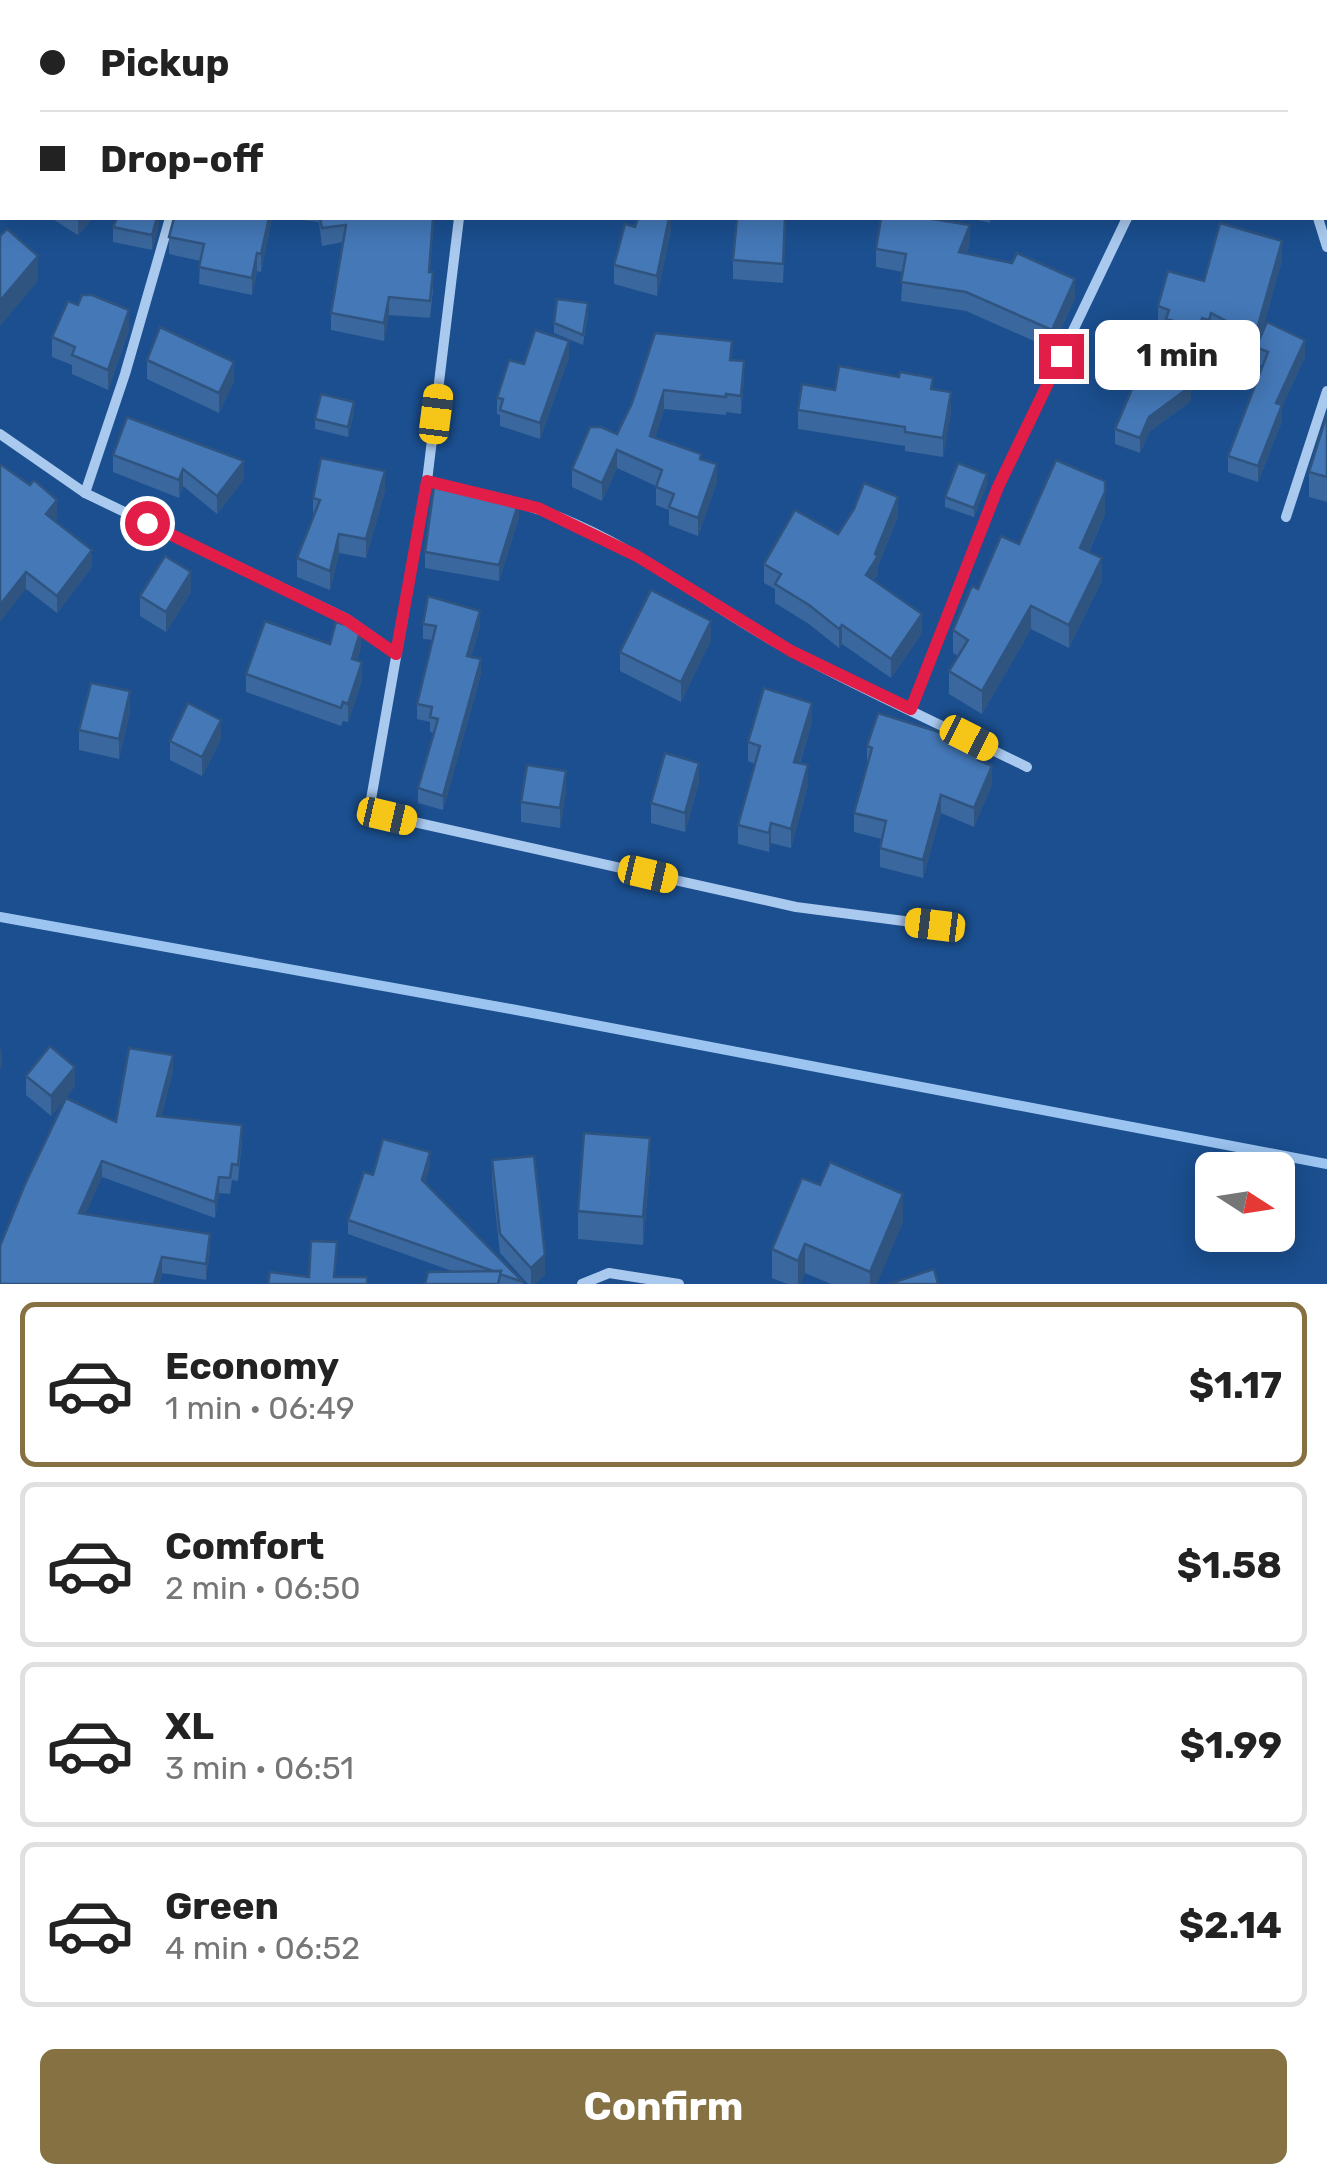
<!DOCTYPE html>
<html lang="en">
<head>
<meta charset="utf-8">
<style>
	:root { --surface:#fff; --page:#f2f2f2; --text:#222; --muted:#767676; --line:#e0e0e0; --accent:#857141 }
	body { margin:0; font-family:Rubik,sans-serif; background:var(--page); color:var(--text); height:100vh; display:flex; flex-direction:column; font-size:38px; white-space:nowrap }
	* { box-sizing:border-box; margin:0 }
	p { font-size:32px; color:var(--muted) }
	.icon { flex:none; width:55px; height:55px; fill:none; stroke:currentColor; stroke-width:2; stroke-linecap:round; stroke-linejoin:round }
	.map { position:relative; height:1284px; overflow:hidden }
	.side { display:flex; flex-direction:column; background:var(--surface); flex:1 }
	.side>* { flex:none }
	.guide { position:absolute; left:0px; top:0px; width:1328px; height:220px; box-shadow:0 5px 25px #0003; display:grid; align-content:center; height:220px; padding:0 40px; background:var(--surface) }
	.needle { width:65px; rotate:102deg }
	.controls { position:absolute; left:1195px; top:1152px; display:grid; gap:20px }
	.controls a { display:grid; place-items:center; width:100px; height:100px; border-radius:15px; background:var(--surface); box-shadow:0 5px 25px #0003; font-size:50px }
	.end { position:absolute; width:45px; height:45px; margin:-22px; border:12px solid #e11d48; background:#fff; box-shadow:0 0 0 5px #fff }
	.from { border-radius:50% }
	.bubble { position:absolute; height:70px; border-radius:15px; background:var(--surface); box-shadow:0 5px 25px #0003; font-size:32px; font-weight:700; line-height:70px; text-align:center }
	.car { position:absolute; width:30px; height:60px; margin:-30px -15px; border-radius:12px; box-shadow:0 0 8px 2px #0007; background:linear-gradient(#f5c518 24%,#345 0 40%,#f5c518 0 76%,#345 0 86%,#f5c518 0) }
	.guide b { display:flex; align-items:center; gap:35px; height:95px; font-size:38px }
	.guide b+b { border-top:2px solid var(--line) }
	.guide i { width:25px; height:25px; background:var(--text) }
	ul { padding:18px 0 0; list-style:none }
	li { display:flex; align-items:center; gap:30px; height:165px; margin:0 20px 15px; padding:0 20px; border:5px solid var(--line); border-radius:15px }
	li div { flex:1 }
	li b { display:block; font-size:38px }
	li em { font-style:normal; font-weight:700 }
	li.on { border-color:var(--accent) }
	li>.icon { width:90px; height:90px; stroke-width:1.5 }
	.button { display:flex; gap:20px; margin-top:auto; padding:20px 40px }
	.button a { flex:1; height:115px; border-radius:15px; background:var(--accent); color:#fff; font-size:40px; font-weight:700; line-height:115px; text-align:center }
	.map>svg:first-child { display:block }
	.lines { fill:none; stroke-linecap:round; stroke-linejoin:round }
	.stream { stroke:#9cc4f0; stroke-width:10 }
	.street { stroke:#a9c9ee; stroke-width:10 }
	.wall { fill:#3a679d }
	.shaded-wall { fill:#305480 }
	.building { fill:#4478b7; stroke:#305480; stroke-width:2.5 }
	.route { stroke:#e11d48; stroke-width:12 }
</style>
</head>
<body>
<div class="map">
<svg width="1327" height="1284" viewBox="0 0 1327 1284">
	<rect width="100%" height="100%" fill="#1b4f8f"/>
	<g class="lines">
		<path class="stream" d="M0,917l511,92 816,155"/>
		<g class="street">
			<path d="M461,0v2"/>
			<path d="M1218,2l1,-2"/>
			<path d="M1325,152l2,-5"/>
			<path d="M459,218l-32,263 -57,324 17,11 409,91 139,18"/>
			<path d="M1318,218l9,29"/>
			<path d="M0,434l85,59 262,126 49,35"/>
			<path d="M427,481l65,16"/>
			<path d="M85,493l40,-119 45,-156"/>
			<path d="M509,501c105,25 190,101 284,151 76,41 156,76 234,115"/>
			<path d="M1286,517l41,-126"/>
			<path d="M911,709l87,-222 129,-269"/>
			<path d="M582,1284l27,-11 70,11"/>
		</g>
	</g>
	<g class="wall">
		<rect x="339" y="0" width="43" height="2"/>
		<path d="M1266,0h61v26h-2v-24h-59z"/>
		<path d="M2,29v41l-2,-2v-36z"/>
		<path d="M51,218h42l-15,17z"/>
		<path d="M159,218v8l-7,24 -39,-8v-15z"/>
		<path d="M272,218l-11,54 -4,-1 -5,24 -53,-11 1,-23 -31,-7v-17z"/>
		<path d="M287,218h146l-3,54 3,18 -3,28 -41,-3 -5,26 -53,-11v-17l12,-71 -21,4 -3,-24z"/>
		<path d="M671,218v11l-14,67 -43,-12v-19l21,-38z"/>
		<path d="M786,218l-3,65 -50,-4v-19z"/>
		<path d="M969,218h22l-1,5z"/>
		<path d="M970,244l-4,10 109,44 -23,51 -86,-38 -65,-10 2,-29 -27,-5v-18z"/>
		<path d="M1282,260l-22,78 45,19 -23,49v15l-24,61 -30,-10v-16l35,-90 -7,-3v-11l-1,3 -44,-23 -2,7 -7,-2 -3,10 -33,-9v-10l-8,-3v-19l46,-25z"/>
		<path d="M588,313l-5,32 -29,-12v-10z"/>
		<path d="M129,330l-21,60 -36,-16v-9l-20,-8v-20z"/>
		<path d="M569,357l-29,82 -40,-13v-11l-3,-1v-16l27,-34z"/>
		<path d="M147,360l87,21 -15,32 -72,-34z"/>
		<path d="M732,360l12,19 -3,35 -15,-2v3l-62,-6 -9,29 46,21 16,23 -19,54 -29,-11v-15l-13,-5v-19l-39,-18 -15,33 -30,-14v-18l45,-35 15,-31z"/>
		<path d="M933,389l18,22 -8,46 -38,-6v-5l-107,-17v-19l37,-20z"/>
		<path d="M1191,401l-42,31 -9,21 -25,-9v-15z"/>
		<path d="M354,412l-6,25 -33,-8v-10z"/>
		<path d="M1327,414v88l-18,-5v-25z"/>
		<path d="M113,455l131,24 -27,35 -34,-28 -4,12 -66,-26z"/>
		<path d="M0,464l57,53 -2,3 37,47 -35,46 -31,-24z"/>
		<path d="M987,484l-13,33 -29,-10v-10z"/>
		<path d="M385,491l-19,67 -27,-5 -9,37 -33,-13v-19l16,-40v-20z"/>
		<path d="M1105,514l-16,38 13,28 -33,68 -38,-19 -49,85 -33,-20v-23l9,-15 -5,-3v-23l25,-41z"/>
		<path d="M898,516l-20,50v8l-4,6 48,53 -31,45 -49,-34 -3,4 -30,-24 -34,-21v-14l-11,-6v-19l74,-30z"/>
		<path d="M519,517l-20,64 -74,-13v-16z"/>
		<path d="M191,592l-25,40 -26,-16v-20z"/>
		<path d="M423,624l57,2 -9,31 10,17 -38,136 -25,-7v-15l16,-55 -4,-1v-10l-13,-3v-15l16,-64 -10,-1z"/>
		<path d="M711,640l-30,62 -61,-31v-19z"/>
		<path d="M330,644l31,3 -4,13 5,20 -14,42 -5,-1 -2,5 -95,-34v-18z"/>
		<path d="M130,711l-11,48 -40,-9v-20z"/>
		<path d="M812,722l-12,41 8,22 -17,63 -20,-5 -2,9 -31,-8v-19l17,-61 -7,-3v-19z"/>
		<path d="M221,739l-19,37 -32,-16v-19z"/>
		<path d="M867,746l120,18 5,20 -18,43 -33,-14 -18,65 -43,-11v-19l2,-9 -28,-7v-19l13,-49z"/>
		<path d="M699,782l-14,50 -34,-9v-20z"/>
		<path d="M566,790l-6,38 -39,-6v-20z"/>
		<path d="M173,1071l-12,46 81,24 -4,40 -6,-1 -2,14 -11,-1 -4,25 -113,-41 -17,37 125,36 -4,30 -44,-7 -3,11h-159l116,-162z"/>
		<path d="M26,1076l49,10 -24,30 -25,-21z"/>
		<path d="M492,1160l53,115 -11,9h-6l-28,-31 -8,-73z"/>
		<path d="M430,1166l-5,17 98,99v2h-98l30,-12 -107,-38v-14l25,-45z"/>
		<path d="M650,1166l-7,79 -65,-6v-28z"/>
		<path d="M903,1222l-27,62h-45l-26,-11 -5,11h-13l-15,-6v-29z"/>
	</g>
	<g class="shaded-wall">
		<path d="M78,218h15l-15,17z"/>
		<path d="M157,218h2v8l-7,24v-15z"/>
		<path d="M269,218h3l-11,54v-18z"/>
		<path d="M669,218h2v11l-14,67v-20z"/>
		<path d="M970,225v19l-11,27v-19z"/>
		<path d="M1282,241v19l-24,87h-2l-1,8v-19z"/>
		<path d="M257,253v18l-5,24v-17z"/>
		<path d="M38,256v25l-38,45v-25z"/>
		<path d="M1075,279v19l-23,51v-19z"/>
		<path d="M389,297v18l-5,26v-18z"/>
		<path d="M129,310v20l-21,60v-20z"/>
		<path d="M1211,313v19l-2,7v-19z"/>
		<path d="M1202,318v19l-3,10v-19z"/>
		<path d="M1305,340v17l-23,49v15l-24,61v-16l18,-63z"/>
		<path d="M569,341v16l-29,82v-16z"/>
		<path d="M744,361v18l-3,35v-18z"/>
		<path d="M234,362v19l-15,32v-20z"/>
		<path d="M1191,386v15l-42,31 -9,21v-15l9,-21z"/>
		<path d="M664,390v19l-14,45v-18z"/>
		<path d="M951,392v19l-8,46v-19z"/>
		<path d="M354,402v10l-6,25v-10z"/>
		<path d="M617,450v18l-15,33v-18z"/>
		<path d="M244,461v18l-27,35v-18z"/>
		<path d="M717,464v18l-19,54v-18z"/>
		<path d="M183,469v17l-4,12v-18z"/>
		<path d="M385,471v20l-19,67v-19z"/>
		<path d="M987,474v10l-13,33v-9z"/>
		<path d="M1105,492v22l-25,57v-23z"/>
		<path d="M898,497v19l-20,50v8l-12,20v-19z"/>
		<path d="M57,500v17l-11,14v-17z"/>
		<path d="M519,501v16l-20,64v-16z"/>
		<path d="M339,534v19l-9,37v-19z"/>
		<path d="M92,550v17l-35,46v-17z"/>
		<path d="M1102,558v22l-33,68v-23z"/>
		<path d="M26,572v17l-26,33v-17z"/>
		<path d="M191,572v20l-25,40v-20z"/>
		<path d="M1031,606v23l-49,85v-23z"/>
		<path d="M480,611v15l-13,45v-15z"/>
		<path d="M922,614v19l-31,45v-19z"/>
		<path d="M711,621v19l-30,62v-20z"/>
		<path d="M842,625v19l-3,4v-19z"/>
		<path d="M361,629v18l-9,30v-18z"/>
		<path d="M481,659v15l-38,136v-14z"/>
		<path d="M362,662v18l-14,42v-18z"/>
		<path d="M130,691v20l-11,48v-20z"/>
		<path d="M812,703v19l-18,59v-19z"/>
		<path d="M221,720v19l-19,37v-19z"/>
		<path d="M987,745v18l-9,-3z"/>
		<path d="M699,763v19l-14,50v-19z"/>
		<path d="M808,765v20l-17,63v-19z"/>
		<path d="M992,766v18l-18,43v-19z"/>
		<path d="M566,771v19l-6,38v-20z"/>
		<path d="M941,795v18l-18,65v-18z"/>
		<path d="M771,823v20l-2,9v-19z"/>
		<path d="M2,1046v19l-2,5v-19z"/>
		<path d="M173,1055v16l-16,61v-16z"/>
		<path d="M75,1067v19l-24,30v-20z"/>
		<path d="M650,1138v28l-7,79v-28z"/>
		<path d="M430,1152v14l-8,28v-14z"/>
		<path d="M102,1161v16l-23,52v-16z"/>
		<path d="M219,1177v16l-4,25v-16z"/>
		<path d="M903,1194v28l-26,62h-7v-12z"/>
		<path d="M210,1234v16l-4,30v-16z"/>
		<path d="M805,1244v29l-5,11h-2v-23z"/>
		<path d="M545,1255v20l-11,9h-3v-16z"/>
		<path d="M162,1257v16l-3,11h-5z"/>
	</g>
	<g class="building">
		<path d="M25,0h13l3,2h-18z"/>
		<path d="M162,0h32l-1,2h-23z"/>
		<path d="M356,0h21l-1,2h-12z"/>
		<rect x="724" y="0" width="68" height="2"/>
		<path d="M892,0h9l10,2h-20z"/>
		<path d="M925,0h47l1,2h-49z"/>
		<path d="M975,0h10l16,2h-26z"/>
		<path d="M1033,0h77l-1,2h3h-79z"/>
		<path d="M1284,0h43v9h-2v-7h-41z"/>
		<path d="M2,29v23l-2,-2v-18z"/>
		<path d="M117,218h40l-5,17 -39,-8z"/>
		<path d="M174,218h95l-8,36 -4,-1 -5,25 -53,-11 5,-23 -35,-7z"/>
		<path d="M320,218h113l-4,54h4l-3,29 -41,-4 -5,26 -53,-10 15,-88 -24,3z"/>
		<path d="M638,218h31l-12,58 -43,-11 11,-41 10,3z"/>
		<path d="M737,218h48l-2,46 -50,-4z"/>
		<path d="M881,218h45l44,7 -11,27 53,11 5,-10 58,26 -23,51 -86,-38 -65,-10 5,-28 -30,-5z"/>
		<path d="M1220,223l62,18 -27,95 -44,-23 -2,7 -7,-2 -3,10 -33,-9 3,-9 -11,-4 10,-35 36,10z"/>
		<path d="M7,229l31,27 -38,45v-65z"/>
		<path d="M82,295h10l37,15 -21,60 -36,-15 3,-8 -23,-10 16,-36 10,4z"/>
		<path d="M557,299l31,4 -5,32 -29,-12z"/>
		<path d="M1267,322l38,18 -29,63 6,2 -24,61 -30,-10 40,-104 -12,-5z"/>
		<path d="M160,327l74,35 -15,31 -72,-33z"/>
		<path d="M535,330l34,11 -29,82 -40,-13 3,-11 -6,-1 12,-38 15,4z"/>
		<path d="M655,333l77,8 -2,19 14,1 -3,35 -15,-2v3l-62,-7 -14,46 51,18 -1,5 17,5 -19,54 -29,-11 5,-13 -18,-7 6,-17 -45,-20 -15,33 -30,-14 18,-42h11l16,7 15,-31z"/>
		<path d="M1170,357l21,29 -42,31 -9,21 -25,-9 20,-47z"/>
		<path d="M839,366l60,11 1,-5 33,6 -2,11 20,3 -8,46 -38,-6v-5l-107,-17 4,-26 33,6z"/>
		<path d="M321,394l33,8 -6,25 -33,-8z"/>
		<path d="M1327,414v63l-18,-5z"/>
		<path d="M127,417l117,44 -27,35 -34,-27 -4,11 -66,-25z"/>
		<path d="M321,458l64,13 -19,68 -27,-5 -9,37 -33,-13 23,-58 -7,-2z"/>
		<path d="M1056,460l49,21v11l-25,56 22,10 -33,67 -38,-19 -49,85 -33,-20 19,-31 -15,-10 19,-44 6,3 23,-53 18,8z"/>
		<path d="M958,463l29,11 -13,34 -29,-11z"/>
		<path d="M0,464l30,21 4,-5 23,20 -11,14 46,36 -35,46 -31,-24 -26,33z"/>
		<path d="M864,483l34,14 -23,57 3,2 -12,19 56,39 -31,45 -49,-34 -3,4 -30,-24 -34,-21 6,-10 -17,-10 31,-54 43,24 16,-25z"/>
		<path d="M434,486l85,15 -20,64 -74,-13z"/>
		<path d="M165,556l26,16 -25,40 -26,-16z"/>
		<path d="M651,590l60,31 -30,61 -61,-30z"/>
		<path d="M428,596l52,15 -13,45 14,3 -38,137 -25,-8 20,-69 -8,-2 2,-10 -15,-3 19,-78 -13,-2z"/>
		<path d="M265,621l65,23 6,-22 25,7 -9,30 10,3 -14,42 -5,-2 -2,6 -95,-34z"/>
		<path d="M91,683l39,8 -11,48 -40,-9z"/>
		<path d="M764,688l48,15 -18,59 14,3 -17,64 -20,-6 -2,10 -31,-8 22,-79 -12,-4z"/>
		<path d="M188,703l33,17 -19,37 -32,-16z"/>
		<path d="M878,713l67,21 2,-4 40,15 -9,15 14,6 -18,42 -33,-13 -18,65 -43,-12 6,-27 -32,-8 18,-65 -5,-2z"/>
		<path d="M665,753l34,10 -14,50 -34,-10z"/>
		<path d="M527,765l39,6 -6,37 -39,-6z"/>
		<path d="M50,1046l25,21 -24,29 -25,-20z"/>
		<path d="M129,1048l44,7 -16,61 85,9 -4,40 -6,-1 -2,14 -11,-1 -4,25 -113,-41 -23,52 131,21 -4,30 -44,-7 -8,27h-154v-38l25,-62 41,-86 50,24z"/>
		<path d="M584,1133l66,5 -7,79 -65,-6z"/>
		<path d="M383,1139l47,13 -8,28 101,102 -23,-8 1,-3h-8l-145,-51 16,-48 9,3z"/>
		<path d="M534,1156l11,99 -14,13 -31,-34 -8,-74z"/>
		<path d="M830,1162l73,32 -33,78 -65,-28 -7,17 -26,-12 30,-71 18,7z"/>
		<path d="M311,1241l26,1 -3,35h33v7h-99l2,-12 39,5z"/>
		<path d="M934,1269l4,15h-49z"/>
		<path d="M501,1271l-3,13h-73l3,-12z"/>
	</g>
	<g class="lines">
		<path class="route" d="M147,523l200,97 49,34 31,-173 111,27 99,48 154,95 120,58 87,-222 63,-131"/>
	</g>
</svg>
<div class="controls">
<a><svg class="needle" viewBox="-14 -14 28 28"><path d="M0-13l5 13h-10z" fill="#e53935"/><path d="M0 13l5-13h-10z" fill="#767676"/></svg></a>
</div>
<i class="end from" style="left:147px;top:523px"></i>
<i class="end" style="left:1061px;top:356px"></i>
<div class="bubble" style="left:1095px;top:320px;width:165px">1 min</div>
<i class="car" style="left:436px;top:414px;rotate:7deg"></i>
<i class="car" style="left:969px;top:738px;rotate:117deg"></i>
<i class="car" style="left:387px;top:816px;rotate:103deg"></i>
<i class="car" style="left:648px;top:874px;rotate:103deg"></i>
<i class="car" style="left:935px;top:925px;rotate:277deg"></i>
<div class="guide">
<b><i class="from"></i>Pickup</b>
<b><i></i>Drop-off</b>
</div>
</div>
<section class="side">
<ul>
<li class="on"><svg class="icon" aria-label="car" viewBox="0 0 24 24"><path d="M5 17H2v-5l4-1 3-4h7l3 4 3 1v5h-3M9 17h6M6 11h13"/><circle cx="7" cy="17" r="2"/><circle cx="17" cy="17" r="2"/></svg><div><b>Economy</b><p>1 min · 06:49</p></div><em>$1.17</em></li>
<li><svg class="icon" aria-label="car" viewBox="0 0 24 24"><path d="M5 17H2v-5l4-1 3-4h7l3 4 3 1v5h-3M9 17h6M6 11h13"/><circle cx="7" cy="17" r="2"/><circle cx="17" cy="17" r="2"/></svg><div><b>Comfort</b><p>2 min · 06:50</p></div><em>$1.58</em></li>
<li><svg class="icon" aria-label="car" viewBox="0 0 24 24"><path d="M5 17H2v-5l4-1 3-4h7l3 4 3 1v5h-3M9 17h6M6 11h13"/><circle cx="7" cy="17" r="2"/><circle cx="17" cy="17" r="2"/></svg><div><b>XL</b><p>3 min · 06:51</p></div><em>$1.99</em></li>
<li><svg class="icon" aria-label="car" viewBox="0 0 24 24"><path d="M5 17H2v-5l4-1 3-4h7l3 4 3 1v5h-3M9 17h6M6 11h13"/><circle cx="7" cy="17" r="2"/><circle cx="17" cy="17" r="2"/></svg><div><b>Green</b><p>4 min · 06:52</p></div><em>$2.14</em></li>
</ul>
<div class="button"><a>Confirm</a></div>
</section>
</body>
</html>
